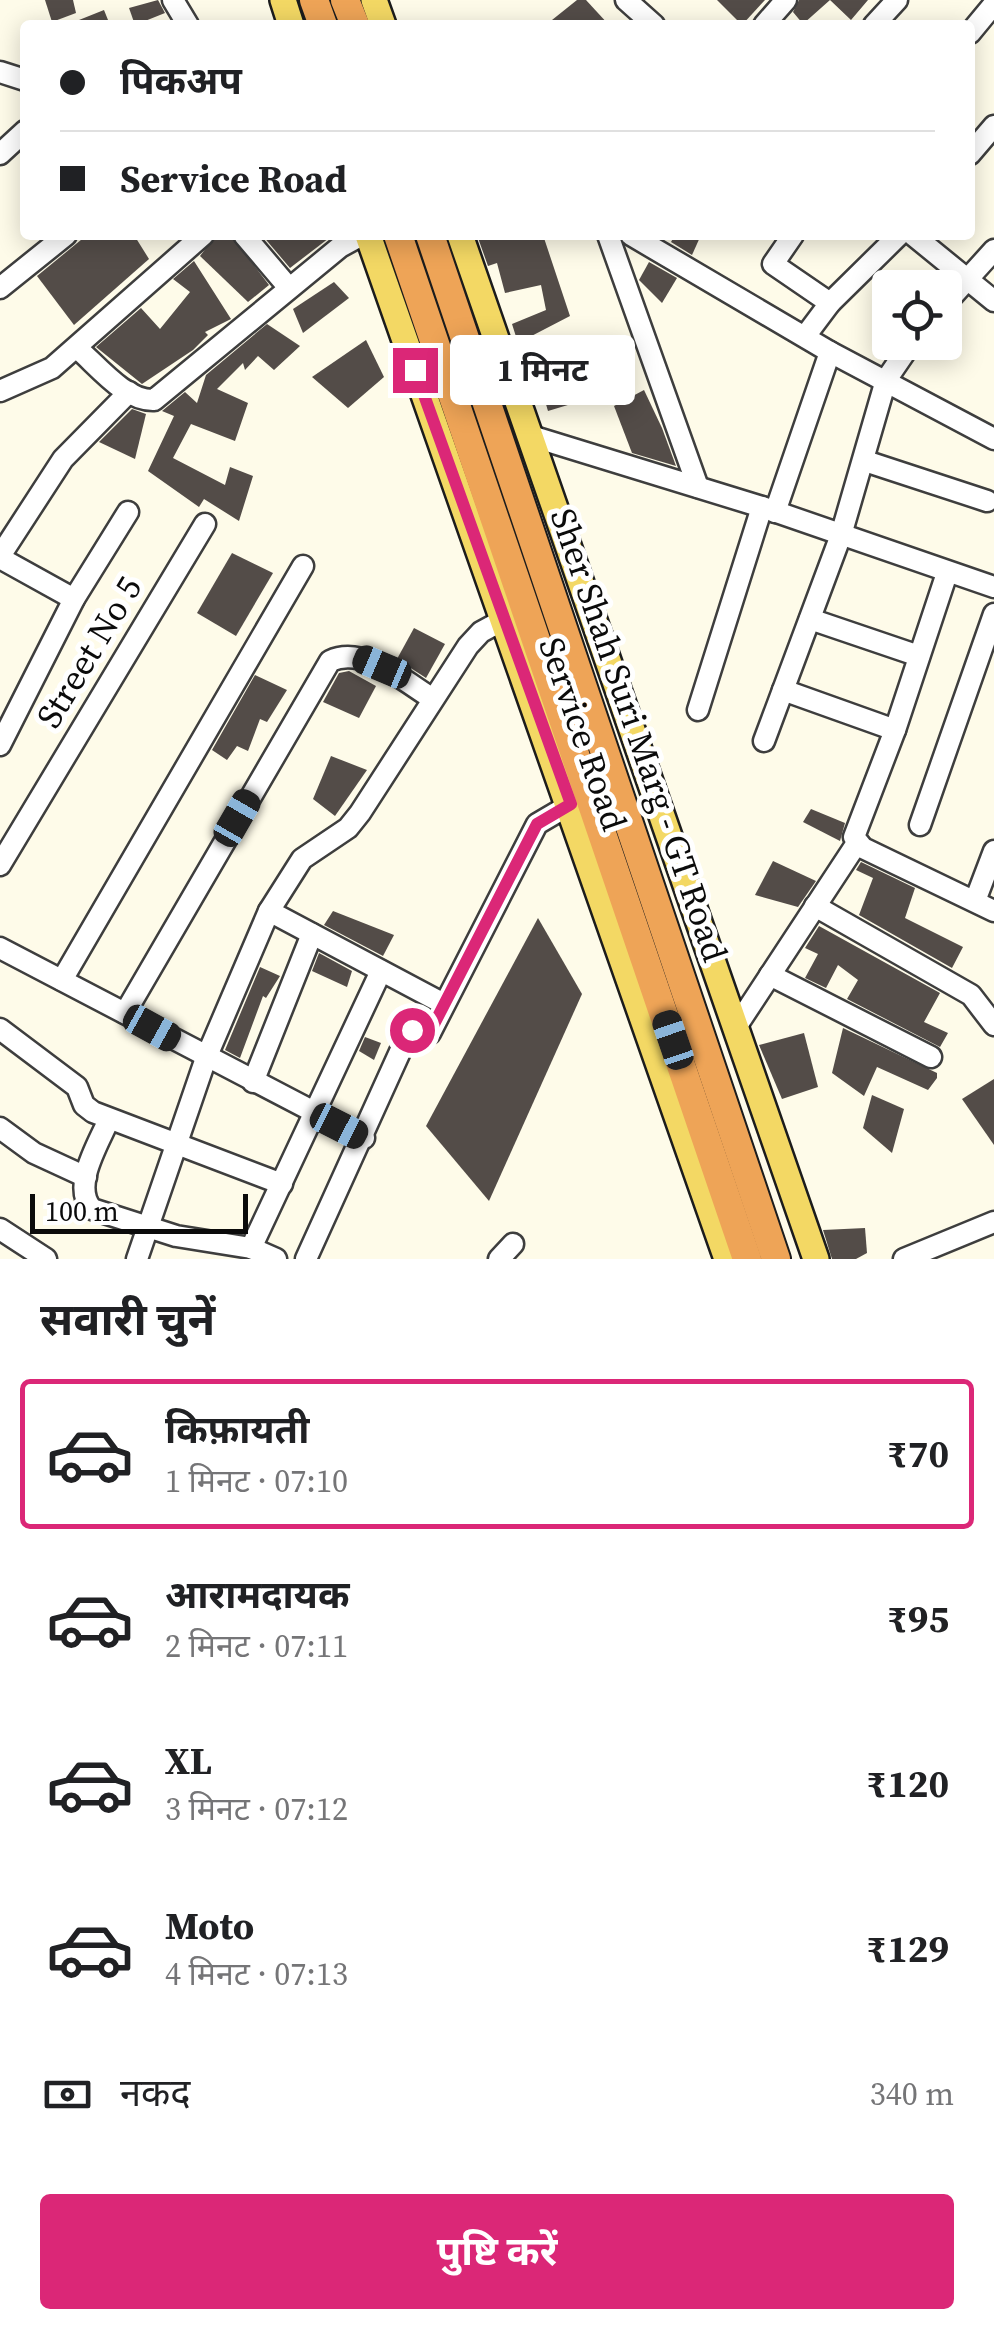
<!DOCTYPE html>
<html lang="hi">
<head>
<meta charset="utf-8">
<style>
	:root { --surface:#fff; --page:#f6f6f6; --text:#202124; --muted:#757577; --line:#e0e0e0; --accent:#db2777 }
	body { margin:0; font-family:"Source Serif 4","Noto Sans Devanagari",serif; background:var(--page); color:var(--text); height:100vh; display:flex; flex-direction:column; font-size:38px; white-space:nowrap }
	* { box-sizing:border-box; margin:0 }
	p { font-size:32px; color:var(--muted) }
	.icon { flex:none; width:55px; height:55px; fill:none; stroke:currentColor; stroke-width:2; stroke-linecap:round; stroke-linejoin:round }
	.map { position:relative; height:1259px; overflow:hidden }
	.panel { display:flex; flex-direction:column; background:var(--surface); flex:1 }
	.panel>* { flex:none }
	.banner { position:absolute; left:20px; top:20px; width:955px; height:220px; border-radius:10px; box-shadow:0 5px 25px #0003; display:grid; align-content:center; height:220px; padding:0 40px; background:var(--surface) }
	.tools { position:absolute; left:872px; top:270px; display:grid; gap:20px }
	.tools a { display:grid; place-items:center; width:90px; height:90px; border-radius:10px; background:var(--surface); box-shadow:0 5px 25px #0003; font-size:50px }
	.scale { position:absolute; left:30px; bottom:25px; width:218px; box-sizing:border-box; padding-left:10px; border:5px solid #0b0b0b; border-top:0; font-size:28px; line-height:35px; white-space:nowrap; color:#0b0b0b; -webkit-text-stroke:8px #fff; paint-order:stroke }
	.end { position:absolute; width:45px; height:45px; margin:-22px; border:12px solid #db2777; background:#fff; box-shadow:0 0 0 5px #fff }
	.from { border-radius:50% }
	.bubble { position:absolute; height:70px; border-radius:10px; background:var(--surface); box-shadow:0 5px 25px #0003; font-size:32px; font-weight:700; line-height:70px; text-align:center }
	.car { position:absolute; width:30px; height:60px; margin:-30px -15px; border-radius:12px; box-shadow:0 0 8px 2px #0007; background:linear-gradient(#222 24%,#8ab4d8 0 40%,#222 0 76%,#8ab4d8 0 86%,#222 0) }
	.banner b { display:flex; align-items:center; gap:35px; height:95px; font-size:38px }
	.banner b+b { border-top:2px solid var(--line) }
	.banner i { width:25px; height:25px; background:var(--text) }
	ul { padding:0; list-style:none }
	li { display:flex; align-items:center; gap:30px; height:150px; margin:0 20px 15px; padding:0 20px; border:5px solid transparent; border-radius:10px }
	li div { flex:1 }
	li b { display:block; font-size:38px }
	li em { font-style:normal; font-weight:700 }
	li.selected { border-color:var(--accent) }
	li>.icon { width:90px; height:90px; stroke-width:1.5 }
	h2 { padding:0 40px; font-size:45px; line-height:120px }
	.pay { display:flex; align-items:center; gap:25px; height:110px; padding:0 40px; font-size:38px }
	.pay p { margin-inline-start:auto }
	.primary-button { display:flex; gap:20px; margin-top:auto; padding:20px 40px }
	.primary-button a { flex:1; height:115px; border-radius:10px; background:var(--accent); color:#fff; font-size:40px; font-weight:700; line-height:115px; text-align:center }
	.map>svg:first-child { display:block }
	.building { fill:#534c48 }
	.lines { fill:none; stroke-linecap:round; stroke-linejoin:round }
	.minor-casing { stroke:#3e3e3e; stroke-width:25 }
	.major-casing { stroke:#1c1c1c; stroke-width:30 }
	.highway-casing { stroke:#1c1c1c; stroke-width:32 }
	.minor { stroke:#fff; stroke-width:20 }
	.major { stroke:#f3d864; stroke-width:25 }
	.highway { stroke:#eea457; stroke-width:28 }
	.route { stroke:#db2777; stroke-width:12 }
	.labels { text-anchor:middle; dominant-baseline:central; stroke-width:10; stroke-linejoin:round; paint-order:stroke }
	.street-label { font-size:35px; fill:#0b0b0b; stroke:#fff }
</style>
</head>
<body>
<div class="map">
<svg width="994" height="1259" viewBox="0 0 994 1259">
	<rect width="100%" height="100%" fill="#fefbe9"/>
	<g class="building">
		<path d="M45,0h28l3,13 -24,9z"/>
		<path d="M158,0l7,13 -30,12 -6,-17z"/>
		<path d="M577,0h9l23,25h-48l-9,-5z"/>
		<path d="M717,0h48l-23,25z"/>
		<path d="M799,0h69l-17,20 -21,-20 -27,24 -10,-12z"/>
		<path d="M104,10l6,15h-41v-1z"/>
		<path d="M87,235h47l15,24 -75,66 -37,-49z"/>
		<path d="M216,235h15l38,50 -21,17 -48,-46z"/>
		<path d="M262,235h71l-43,33z"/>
		<path d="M477,235h66l27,81 -52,27 -6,-19 34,-14 -5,-25 -36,8 -8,-30 -9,3z"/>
		<path d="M675,235h26l-9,20 -21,-13z"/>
		<path d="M194,261l37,58 -26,13 3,3 -15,15 -51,34 -46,-37 45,-39 19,21 30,-37 -17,-13z"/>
		<path d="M649,262l28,16 -15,25 -23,-23z"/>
		<path d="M334,282l15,16 -46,35 -10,-24z"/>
		<path d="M267,324l33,22 -26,24 -16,-14 -13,14 -2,-7 -26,26 31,14 -13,38 -44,-17 -18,34 52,27 5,-18 23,9 -14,45 -35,-22 -5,8 -51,-36 26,-55 -12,-5 23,-19 12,11 9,-28z"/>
		<path d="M366,340l18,37 -36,31 -36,-31z"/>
		<path d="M586,369l5,29 -43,13 -7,-23z"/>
		<path d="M644,390l18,38 14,38 -44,-13 -18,-47z"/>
		<path d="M132,409l14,5 -11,45 -36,-17z"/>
		<path d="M232,553l41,20 -37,63 -39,-23z"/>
		<path d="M414,628l31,16 -19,34 -29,-19z"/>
		<path d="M349,671l27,15 -17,32 -36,-16 16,-29z"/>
		<path d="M255,675l32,15 -20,32 -7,-3 -12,32 -11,-5 -10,14 -15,-10z"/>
		<path d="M331,756l36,14 -32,46 -22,-17z"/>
		<path d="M811,809l34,14 -5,18 -37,-19z"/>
		<path d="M773,861l43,20 -18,26 -43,-12z"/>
		<path d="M861,862l54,26 -10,30 58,29 -11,21 -93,-53 14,-37 -17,-8z"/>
		<path d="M333,911l61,24 -11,21 -59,-31z"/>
		<path d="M538,918l44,76 -93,207 -63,-75z"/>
		<path d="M819,926l121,67 -16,29 24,11 -8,14 -93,-48 11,-19 -20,-15 -12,23 -21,-10 13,-24 -13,-6z"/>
		<path d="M319,953l33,18 -5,16 -35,-16z"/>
		<path d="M260,967l20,9 -14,22 -3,-2 -23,62 -15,-8z"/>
		<path d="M843,1028l94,45v5l-9,12 -51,-23 -13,29 -32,-23z"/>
		<path d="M804,1033l14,54 -36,12 -23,-54z"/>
		<path d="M365,1037l16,6 -7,17 -15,-9z"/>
		<path d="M994,1079v66l-32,-46z"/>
		<path d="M872,1095l32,14 -12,44 -29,-25z"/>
		<path d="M865,1228l2,25 -11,6h-24l-9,-29z"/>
	</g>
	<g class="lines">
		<g class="minor-casing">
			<g id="minor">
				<path d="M173,0l15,25"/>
				<path d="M626,0l28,25"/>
				<path d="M764,25l22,-25"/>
				<path d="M874,25l23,-25"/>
				<path d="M970,33l24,-29"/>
				<path d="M0,72l25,8"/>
				<path d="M0,154l25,-23"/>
				<path d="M970,154l24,-28"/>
				<path d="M244,235l45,53"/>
				<path d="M608,235l90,252"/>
				<path d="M631,235l199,117 164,87"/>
				<path d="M793,235l-20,29 57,39"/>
				<path d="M913,235l81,66"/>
				<path d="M0,288l66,-53"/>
				<path d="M945,304l49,-54"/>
				<path d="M806,335l24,-32 69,-68"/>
				<path d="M77,348c21,18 48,53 77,52l186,-153 22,-12"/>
				<path d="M0,391l52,-23 151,-133"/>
				<path d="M531,436l231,71 232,80"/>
				<path d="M865,461l122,40"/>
				<path d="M775,512l55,-160"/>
				<path d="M0,556l63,-97 66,-67"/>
				<path d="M0,558l74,41"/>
				<path d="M947,573l-52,157 -41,107 9,11 131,63"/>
				<path d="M810,619l109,37"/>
				<path d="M783,690l112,40"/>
				<path d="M698,710l64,-203"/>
				<path d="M764,741l77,-206 45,-155 26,-38"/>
				<path d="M0,745l74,-146 54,-87"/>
				<path d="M920,825l74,-211"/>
				<path d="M0,865l205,-341"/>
				<path d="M975,901l19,-50"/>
				<path d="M815,906l156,89 23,30"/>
				<path d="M269,911l175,93"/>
				<path d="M0,948l364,190"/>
				<path d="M770,975l161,82"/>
				<path d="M62,980l241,-414"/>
				<path d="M125,1013l205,-352c34,-16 75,21 103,38"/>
				<path d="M738,1024l119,-181"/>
				<path d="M0,1029l77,58 7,18 9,7 189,72"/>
				<path d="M253,1082l59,-148"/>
				<path d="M109,1119c-10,24 -38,67 -17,90l84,27 75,12 25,11"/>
				<path d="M0,1128l34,25 52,24"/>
				<path d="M0,1229l46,30"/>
				<path d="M251,1248l130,-277"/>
				<path d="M137,1259l69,-201 63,-147 33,-52 46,-31 12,-15 108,-167 13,-14 24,-13"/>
				<path d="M306,1259l103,-227 21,1 107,-209 34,-20"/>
				<path d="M499,1259l14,-15"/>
				<path d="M904,1259l90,-37"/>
			</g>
		</g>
		<g class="major-casing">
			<g id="major">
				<path d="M283,0l8,25"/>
				<path d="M374,0l9,25"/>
				<path d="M368,235l359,1024"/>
				<path d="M460,235l356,1024"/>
			</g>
		</g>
		<g class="highway-casing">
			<g id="highway">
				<path d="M314,0l9,25"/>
				<path d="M345,0l10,25"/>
				<path d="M398,235l349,1024"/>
				<path d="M430,235l346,1024"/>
				<path d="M415,370l28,-10"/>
			</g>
		</g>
		<use href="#minor" class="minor"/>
		<use href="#major" class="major"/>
		<use href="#highway" class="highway"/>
	</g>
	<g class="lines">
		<path class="route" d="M412,1030l18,2 107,-208 34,-20 -156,-434"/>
	</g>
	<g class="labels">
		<g class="street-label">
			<text transform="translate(89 652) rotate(-59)">Street No 5</text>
			<text transform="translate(583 734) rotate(71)">Service Road</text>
			<text transform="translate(639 735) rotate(71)">Sher Shah Suri Marg - GT Road</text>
		</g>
	</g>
</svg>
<div class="tools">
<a><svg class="icon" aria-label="locate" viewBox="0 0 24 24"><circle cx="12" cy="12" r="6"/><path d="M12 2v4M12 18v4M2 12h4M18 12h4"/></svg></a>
</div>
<div class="scale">100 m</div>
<i class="end from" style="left:412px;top:1030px"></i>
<i class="end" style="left:415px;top:370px"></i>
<div class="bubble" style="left:450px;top:335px;width:185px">1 मिनट</div>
<i class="car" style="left:382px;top:667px;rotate:293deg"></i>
<i class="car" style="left:237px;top:818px;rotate:30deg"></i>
<i class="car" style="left:152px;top:1028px;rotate:119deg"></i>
<i class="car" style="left:673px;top:1040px;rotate:341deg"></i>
<i class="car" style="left:339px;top:1126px;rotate:117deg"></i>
<div class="banner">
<b><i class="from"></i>पिकअप</b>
<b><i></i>Service Road</b>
</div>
</div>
<section class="panel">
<h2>सवारी चुनें</h2>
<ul>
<li class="selected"><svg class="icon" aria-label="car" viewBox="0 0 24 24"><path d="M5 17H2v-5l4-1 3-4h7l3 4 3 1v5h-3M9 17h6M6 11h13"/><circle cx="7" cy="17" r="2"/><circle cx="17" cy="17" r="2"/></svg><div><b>किफ़ायती</b><p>1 मिनट · 07:10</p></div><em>₹70</em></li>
<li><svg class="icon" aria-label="car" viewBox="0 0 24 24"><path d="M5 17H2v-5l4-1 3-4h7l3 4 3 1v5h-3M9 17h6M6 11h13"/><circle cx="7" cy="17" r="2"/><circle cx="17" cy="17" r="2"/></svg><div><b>आरामदायक</b><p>2 मिनट · 07:11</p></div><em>₹95</em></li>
<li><svg class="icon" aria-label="car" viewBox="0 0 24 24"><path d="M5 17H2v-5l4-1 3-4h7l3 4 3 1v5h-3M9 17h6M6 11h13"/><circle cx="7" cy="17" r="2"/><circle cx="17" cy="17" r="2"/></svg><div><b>XL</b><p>3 मिनट · 07:12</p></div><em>₹120</em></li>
<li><svg class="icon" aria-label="car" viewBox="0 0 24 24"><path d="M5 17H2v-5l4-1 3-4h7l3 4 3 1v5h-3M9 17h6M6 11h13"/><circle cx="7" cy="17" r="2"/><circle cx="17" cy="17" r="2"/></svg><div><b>Moto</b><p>4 मिनट · 07:13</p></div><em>₹129</em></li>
</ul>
<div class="pay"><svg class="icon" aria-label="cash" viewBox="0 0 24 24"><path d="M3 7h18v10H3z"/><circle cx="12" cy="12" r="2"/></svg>नकद<p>340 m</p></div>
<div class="primary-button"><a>पुष्टि करें</a></div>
</section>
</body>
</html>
